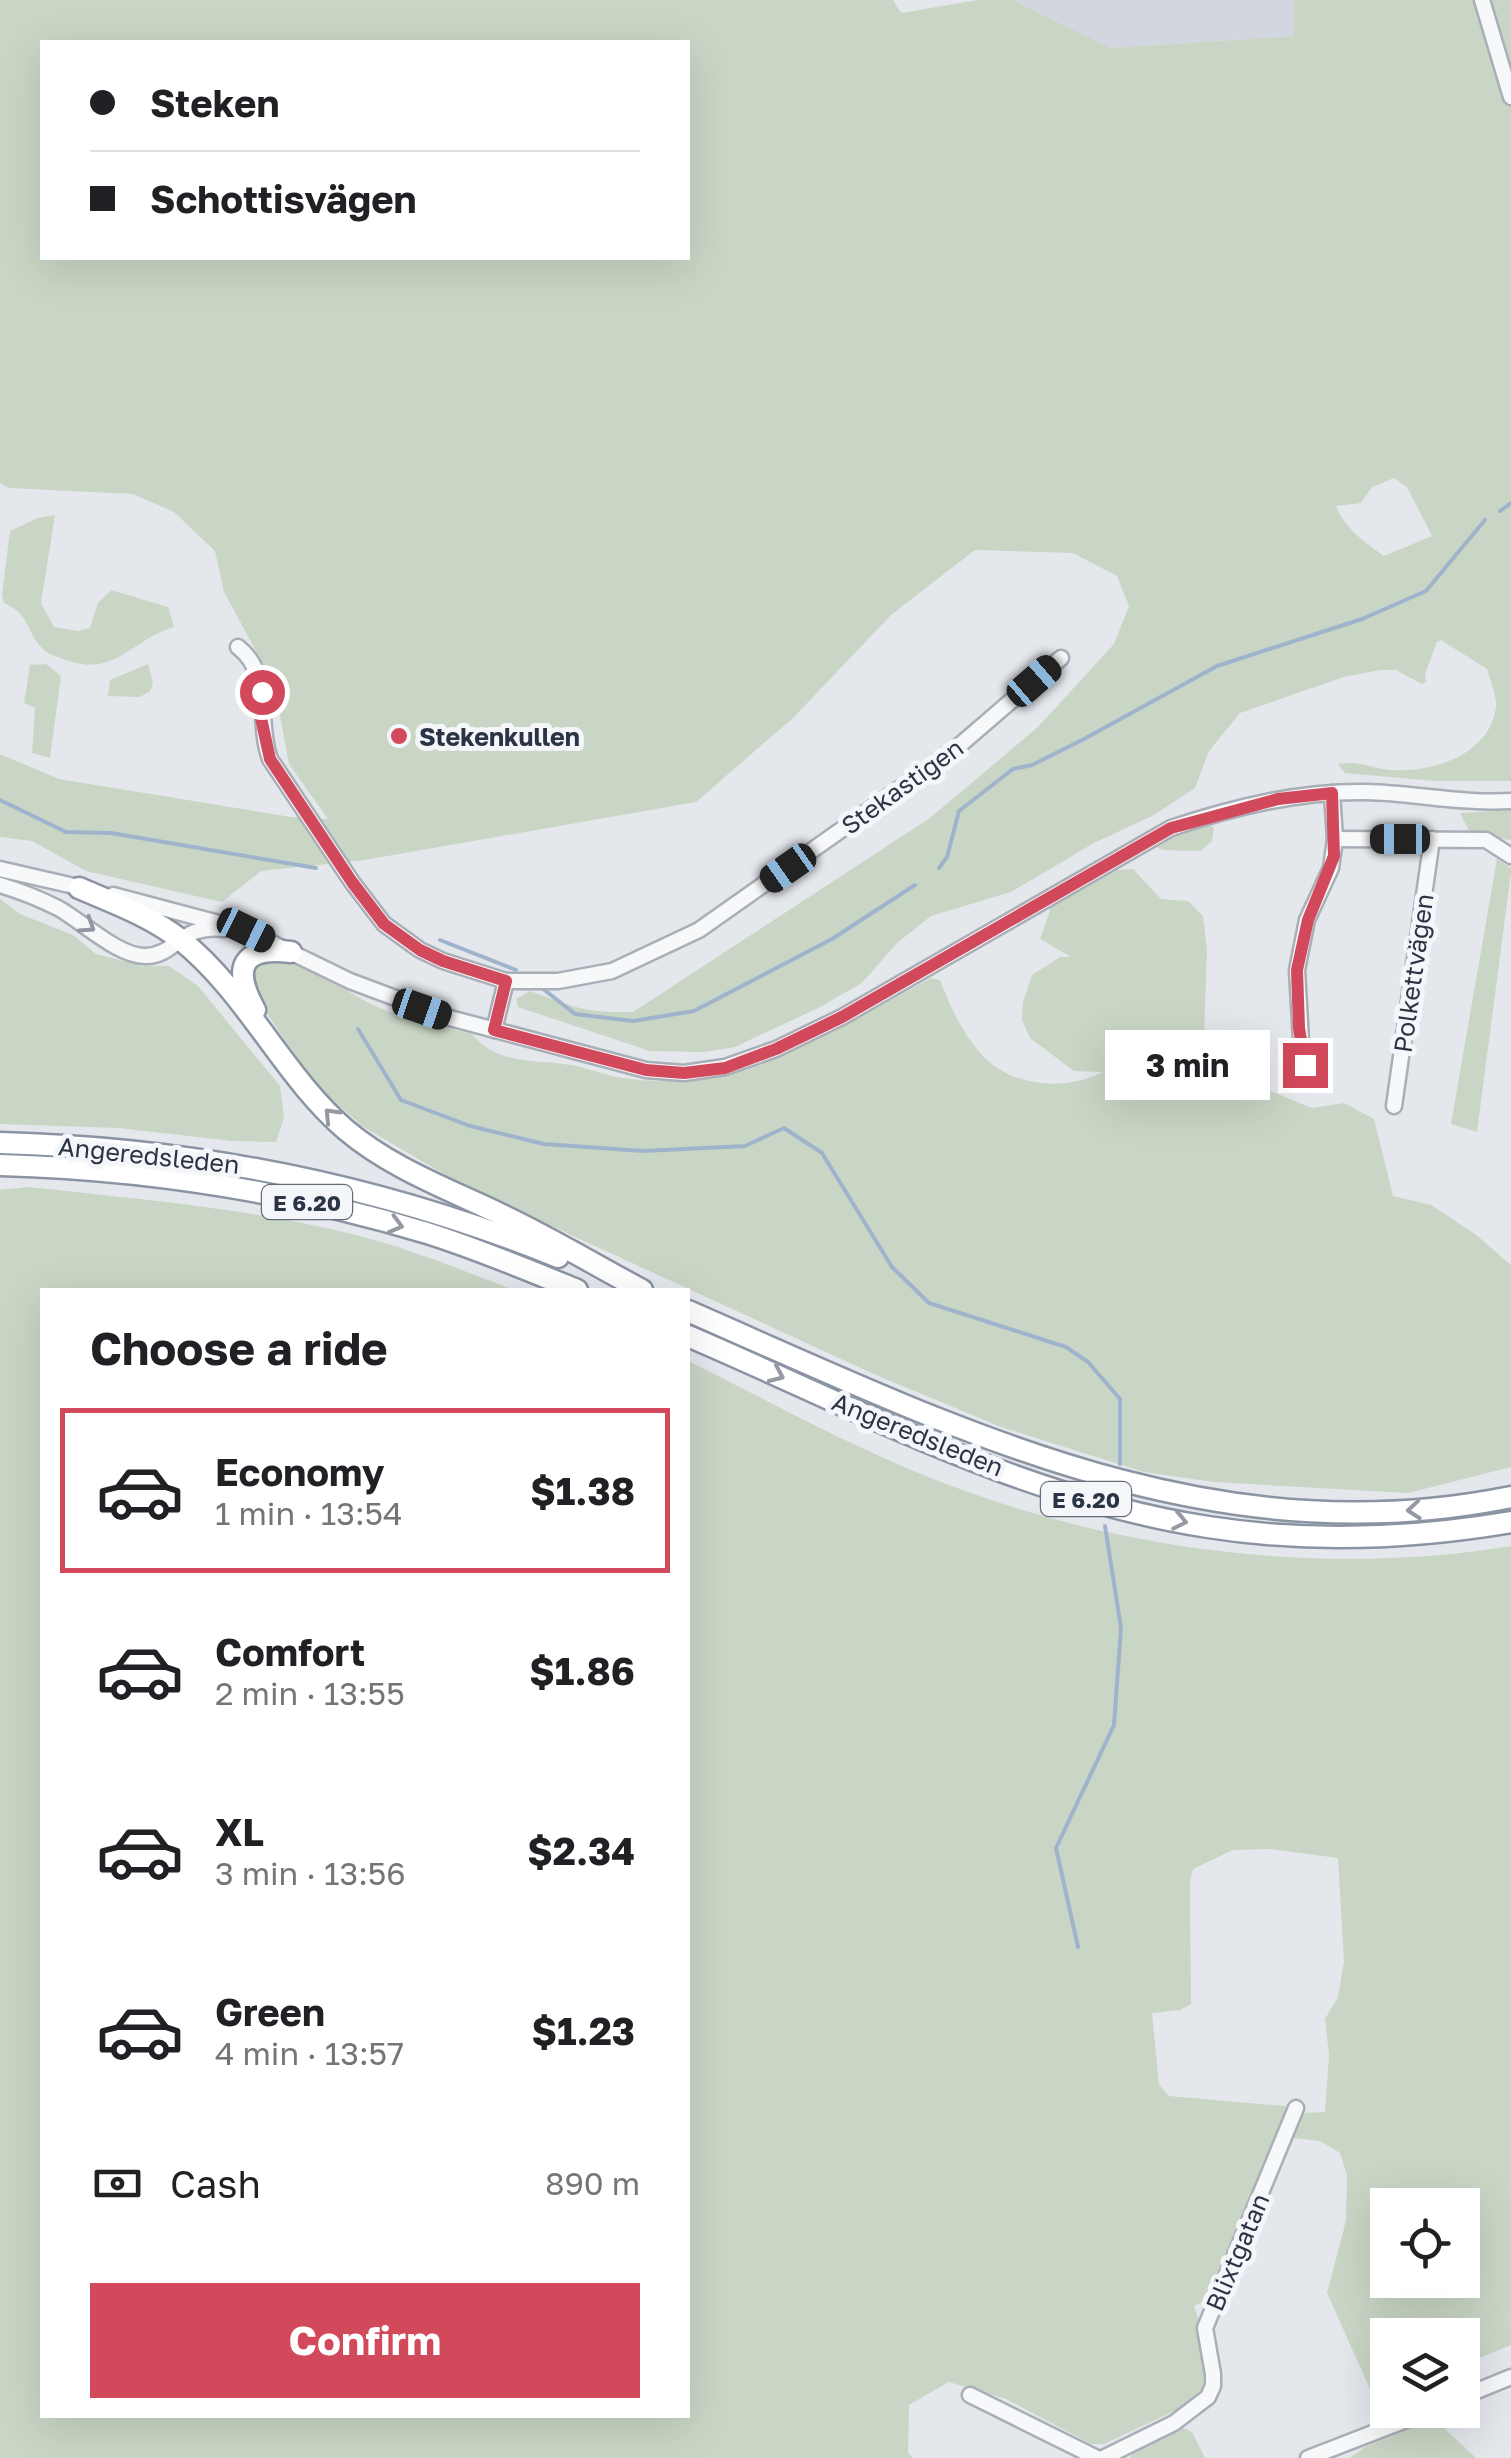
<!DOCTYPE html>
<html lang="en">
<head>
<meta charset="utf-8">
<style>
	:root { --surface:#fff; --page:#f2f2f2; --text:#202124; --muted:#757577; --line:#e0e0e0; --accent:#d1495b }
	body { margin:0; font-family:"Golos Text",sans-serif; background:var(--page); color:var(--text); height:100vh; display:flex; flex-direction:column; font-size:38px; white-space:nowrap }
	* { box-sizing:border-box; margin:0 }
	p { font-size:32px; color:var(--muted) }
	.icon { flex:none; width:55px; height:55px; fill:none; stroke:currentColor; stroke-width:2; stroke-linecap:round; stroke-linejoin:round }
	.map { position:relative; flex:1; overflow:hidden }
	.sheet { position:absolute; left:40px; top:1288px; width:650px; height:1130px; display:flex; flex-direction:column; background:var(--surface); border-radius:0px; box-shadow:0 10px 40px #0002 }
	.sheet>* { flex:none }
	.hud { position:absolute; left:40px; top:40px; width:650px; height:220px; border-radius:0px; box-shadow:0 10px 40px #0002; display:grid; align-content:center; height:220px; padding:0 50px; background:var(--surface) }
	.buttons { position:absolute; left:1370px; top:2188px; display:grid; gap:20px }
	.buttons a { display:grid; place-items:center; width:110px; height:110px; border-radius:0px; background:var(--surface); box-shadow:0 10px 40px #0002; font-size:50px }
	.end { position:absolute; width:45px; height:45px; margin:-22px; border:12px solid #d1495b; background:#fff; box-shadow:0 0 0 5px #fff }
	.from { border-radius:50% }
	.bubble { position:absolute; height:70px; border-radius:0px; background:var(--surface); box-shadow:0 10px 40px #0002; font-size:32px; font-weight:700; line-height:70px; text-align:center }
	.car { position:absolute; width:30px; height:60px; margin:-30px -15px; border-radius:12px; box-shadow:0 0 8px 2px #0007; background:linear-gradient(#222 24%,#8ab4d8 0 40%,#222 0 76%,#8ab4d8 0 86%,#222 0) }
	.hud b { display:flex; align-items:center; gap:35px; height:95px; font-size:38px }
	.hud b+b { border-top:2px solid var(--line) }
	.hud i { width:25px; height:25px; background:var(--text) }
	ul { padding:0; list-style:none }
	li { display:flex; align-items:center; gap:30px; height:165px; margin:0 20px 15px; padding:0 30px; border:5px solid transparent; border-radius:0px }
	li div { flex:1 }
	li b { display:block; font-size:38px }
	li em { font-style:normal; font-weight:700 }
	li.current { border-color:var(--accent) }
	li>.icon { width:90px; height:90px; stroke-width:1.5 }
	h2 { padding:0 50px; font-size:45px; line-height:120px }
	.pay { display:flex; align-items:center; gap:25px; height:110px; padding:0 50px; font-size:38px }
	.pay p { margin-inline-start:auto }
	.primary-button { display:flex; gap:20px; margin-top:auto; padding:20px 50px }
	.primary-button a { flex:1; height:115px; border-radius:0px; background:var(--accent); color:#fff; font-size:40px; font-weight:700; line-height:115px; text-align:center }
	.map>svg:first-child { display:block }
	.built { fill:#d2d6de }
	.green { fill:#c9d6c5; fill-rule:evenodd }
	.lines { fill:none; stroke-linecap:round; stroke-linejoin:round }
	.stream { stroke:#9fb4cc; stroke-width:4 }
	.minor-casing { stroke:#a9aeb7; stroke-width:19 }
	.highway-casing { stroke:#8b94a3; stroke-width:25 }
	.minor { stroke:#f7f8fa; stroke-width:14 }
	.highway { stroke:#fff; stroke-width:20 }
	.oneway { stroke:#9196a0 }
	.oneway2 { stroke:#959aa2 }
	.route { stroke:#d1495b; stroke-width:12 }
	.poi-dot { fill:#d1495b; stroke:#f4f6f9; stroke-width:4 }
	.labels { text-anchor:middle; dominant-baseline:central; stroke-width:10; stroke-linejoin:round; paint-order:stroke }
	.shield { fill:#f4f6f9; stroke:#676e7b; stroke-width:2.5 }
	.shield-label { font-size:22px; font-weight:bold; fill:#2b3445 }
	.poi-label { font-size:25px; font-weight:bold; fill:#2b3445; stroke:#f4f6f9; text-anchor:start }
	.street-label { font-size:25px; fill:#2b3445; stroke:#f4f6f9 }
</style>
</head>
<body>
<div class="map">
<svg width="1511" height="2458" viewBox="0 0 1511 2458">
	<rect width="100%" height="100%" fill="#e4e7ec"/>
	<path class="built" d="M1013,0h281l1,36 -184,12z"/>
	<g class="green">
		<path d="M0,0h893l8,13 77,-13h35l98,48 183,-12v-36h217v781h-76l-90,-8 -7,-9c23,-4 32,4 53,6 41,3 99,-15 105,-63 1,-10 -6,-27 -9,-38l-46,-29 -4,2 -12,32 1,8 -4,2 -26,-14h-16l-36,7 -104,36 -31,38 -14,37 -41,27 -60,28 -83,49 -80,24 -34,27 -35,40 -44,25 -83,39 -30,5 -55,-1 -132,-44 -2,-8 14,-8c44,16 54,22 103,21l297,-194 108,-91 76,-83 15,-38 -12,-30 -44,-23 -98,-3 -84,65 -98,103 -97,84 -331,58 -104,11 -39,31 -136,-31 -54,-30 -32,-4v-83l59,25 232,38 37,2 -39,-55 -15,-80 -50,-92 -9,-41 -41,-39 -41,-18 -124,-6 -9,-5zM42,42h646v216h-646zM1394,478l13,9 25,49 -48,20c-18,-13 -40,-28 -48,-50l25,-3 11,-16z"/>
		<path d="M55,515l-14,88 13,24 24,4 12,-3 8,-25 13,-13 57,17 6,20c-42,12 -59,51 -108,33 -7,-3 -17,-5 -22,-10 -18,-17 -13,-35 -40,-47l-2,-8 8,-64 28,-13z"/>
		<path d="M46,664l15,12 -11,82 -18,-5 3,-45 -11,-5 6,-38z"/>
		<path d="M148,664l5,19 -3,8 -10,6 -32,-1 2,-16z"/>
		<path d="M1511,810v30l-39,-4 -12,-23z"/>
		<path d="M1210,825l4,3 -2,13 -11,10 -38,-1 -9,-4 25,-14z"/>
		<path d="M1497,859l14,9v4l-34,260 -26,-8z"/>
		<path d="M1133,869l28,30 27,2 15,15 4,34 -4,113 109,45 32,-5 30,16 19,77 38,9 44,29 36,31v202l-103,26 -194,-11 -70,-10 -143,-45 -125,-52 -355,-163 -72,-35 -87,-51 -47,-42 -46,-67 -16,-31 2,-20 11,-8c45,3 68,28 107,47 32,15 66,21 99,29 24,31 63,25 99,31 17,3 34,10 52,13 111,18 214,-49 308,-100l9,2c10,27 25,59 47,80 31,28 81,30 116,12l-29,-1 -44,-33 -8,-18 1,-18 9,-27 28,-18h11l-31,-18 12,-34 63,-35z"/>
		<path d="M0,899l20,15 53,21 23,19 46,12h27l29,20 82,100 4,32 -8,24 -44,-1 -113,-13 -119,-4z"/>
		<path d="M28,1187c117,13 236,22 350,54 46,13 92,33 137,49h-473v1125h646v-1054c77,38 153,80 233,113 183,75 395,104 590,72v799l-48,20 -1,-30h-74l-1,60 -12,5 -48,-107 19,-72 1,-46 -7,-22 -20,-12 -45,-5 -67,164 -14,6c9,25 14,57 8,83l-17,17 -81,38h-13l-85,-45 -57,-17 -40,23 -1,48 5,5h-913v-1268zM1270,1849l68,9 6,104 -6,35 -13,22 4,36 -4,57 -21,1 -1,-5 -7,-1 -127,-11 -10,-11 -7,-72 28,-3 11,-6 -1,-123 3,-12 40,-19zM1388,2205h74v75h-74z"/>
		<path d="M1436,2416l12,16 28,26h-126l15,-11z"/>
		<path d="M1182,2427l10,5 13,26h-75c8,-17 35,-23 52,-31z"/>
	</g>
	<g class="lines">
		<g class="stream">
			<path d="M1500,511l11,-8"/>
			<path d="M0,800l66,32 45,1 205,35"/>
			<path d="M939,868l8,-11 12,-46 54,-42 19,-4 52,-26 133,-73 145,-47 64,-28 59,-71"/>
			<path d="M440,940l76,30"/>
			<path d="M542,988l33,26 58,7 61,-10 138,-72 83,-54"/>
			<path d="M358,1029l43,71 69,26 74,18 99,7 102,-5 39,-18 38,25 70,114 37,36 137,44 22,15 32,37v65"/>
			<path d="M1078,1947l-22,-99 58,-123 7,-97 -16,-102"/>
		</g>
		<g class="minor-casing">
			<g id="minor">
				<path d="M1482,0l29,97"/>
				<path d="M238,647c35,27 18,74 32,112l82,123 32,42 36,26 23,11 63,20"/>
				<path d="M1335,839l151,1 25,16"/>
				<path d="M0,869l87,20"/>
				<path d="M0,885c20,6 40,14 58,23 25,14 61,49 88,48 31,-1 33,-32 79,-27"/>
				<path d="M113,895l132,35 105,51 96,36 200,53 38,3 41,-6 51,-18 66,-32 329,-189c63,-21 128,-37 195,-36 48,1 96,12 145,9"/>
				<path d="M494,1030l12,-49h52l54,-10 87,-41 254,-179 108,-93"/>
				<path d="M1309,1070l-7,-12 -5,-88 10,-50 24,-52 4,-29 -3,-46"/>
				<path d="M1394,1106l38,-267"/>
				<path d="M970,2395l127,63"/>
				<path d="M1462,2397l49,-20"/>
				<path d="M1103,2458l71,-35 34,-26 5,-11v-12l-8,-46 91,-220"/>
				<path d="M1308,2458l124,-48"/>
			</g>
		</g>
		<g class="highway-casing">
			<g id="highway">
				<path d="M79,888c35,15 71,28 102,52 66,53 102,136 165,190 45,38 102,59 154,84 49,23 95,51 142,76"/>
				<path d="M255,1010c-23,-42 -14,-64 36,-58"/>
				<path d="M0,1143c192,5 379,41 558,114"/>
				<path d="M0,1165c145,4 288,26 427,68 51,16 101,37 150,57"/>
				<path d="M688,1311c268,117 520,247 823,186"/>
				<path d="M688,1336c168,72 336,163 520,191 102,16 202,12 303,-5"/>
			</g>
		</g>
		<use href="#minor" class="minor"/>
		<use href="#highway" class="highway"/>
	</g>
	<defs><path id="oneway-chevron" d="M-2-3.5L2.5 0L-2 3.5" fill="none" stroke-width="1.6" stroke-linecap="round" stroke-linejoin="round" transform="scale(2.5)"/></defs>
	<use class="oneway" href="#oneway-chevron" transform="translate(88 926) rotate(33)"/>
	<g class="oneway2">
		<use href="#oneway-chevron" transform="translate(331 1115) rotate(-134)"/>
		<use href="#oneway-chevron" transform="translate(396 1225) rotate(15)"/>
		<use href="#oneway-chevron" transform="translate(777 1375) rotate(24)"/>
		<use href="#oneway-chevron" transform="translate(1414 1510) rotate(175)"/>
		<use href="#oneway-chevron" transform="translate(1180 1521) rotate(12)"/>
	</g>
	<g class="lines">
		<path class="route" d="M262,692l-1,26 9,41 82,123 32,42 36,26 23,11 63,20 -12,49 152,40 38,3 41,-5 51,-19 66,-32 329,-189 107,-29 54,-6 2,63 -26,64 -11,50 2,58 6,37"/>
	</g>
	<circle class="poi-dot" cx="399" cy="736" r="10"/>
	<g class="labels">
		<g class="shield">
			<rect x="262" y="1185" width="90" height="34" rx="8"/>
			<rect x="1041" y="1482" width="90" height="34" rx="8"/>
		</g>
		<g class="shield-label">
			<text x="307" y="1202">E 6.20</text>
			<text x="1086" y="1499">E 6.20</text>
		</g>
		<g class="poi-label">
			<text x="419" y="736">Stekenkullen</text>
		</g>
		<g class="street-label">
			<text transform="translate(902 786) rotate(-36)">Stekastigen</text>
			<text transform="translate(1413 973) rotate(-82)">Polkettvägen</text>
			<text transform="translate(149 1155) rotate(6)">Angeredsleden</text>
			<text transform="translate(918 1434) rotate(22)">Angeredsleden</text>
			<text transform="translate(1237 2252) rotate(-67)">Blixtgatan</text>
		</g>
	</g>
</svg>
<div class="buttons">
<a><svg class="icon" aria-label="locate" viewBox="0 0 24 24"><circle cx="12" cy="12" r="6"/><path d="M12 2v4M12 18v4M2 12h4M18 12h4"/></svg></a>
<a><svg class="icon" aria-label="layers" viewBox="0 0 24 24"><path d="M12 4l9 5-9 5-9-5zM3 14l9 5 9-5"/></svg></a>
</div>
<i class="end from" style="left:262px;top:692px"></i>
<i class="end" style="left:1305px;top:1065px"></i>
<div class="bubble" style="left:1105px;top:1030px;width:165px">3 min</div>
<i class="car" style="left:1034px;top:681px;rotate:49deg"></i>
<i class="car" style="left:1400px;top:839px;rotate:270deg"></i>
<i class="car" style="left:788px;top:868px;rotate:235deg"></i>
<i class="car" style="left:246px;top:930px;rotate:116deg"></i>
<i class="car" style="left:422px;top:1009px;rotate:109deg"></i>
<div class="hud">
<b><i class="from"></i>Steken</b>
<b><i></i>Schottisvägen</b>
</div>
<section class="sheet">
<h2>Choose a ride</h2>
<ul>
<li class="current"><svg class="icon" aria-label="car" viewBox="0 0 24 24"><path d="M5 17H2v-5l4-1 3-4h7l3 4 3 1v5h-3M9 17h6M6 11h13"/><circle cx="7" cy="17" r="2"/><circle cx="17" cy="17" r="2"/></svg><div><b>Economy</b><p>1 min · 13:54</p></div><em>$1.38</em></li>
<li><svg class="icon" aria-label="car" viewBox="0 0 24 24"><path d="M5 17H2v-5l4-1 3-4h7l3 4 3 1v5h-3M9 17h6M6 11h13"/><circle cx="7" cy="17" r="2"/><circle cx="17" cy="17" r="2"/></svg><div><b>Comfort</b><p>2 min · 13:55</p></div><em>$1.86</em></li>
<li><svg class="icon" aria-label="car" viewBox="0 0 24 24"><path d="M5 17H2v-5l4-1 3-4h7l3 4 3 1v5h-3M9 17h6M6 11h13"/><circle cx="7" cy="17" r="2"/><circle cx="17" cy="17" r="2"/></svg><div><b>XL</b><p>3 min · 13:56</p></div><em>$2.34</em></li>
<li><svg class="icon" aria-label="car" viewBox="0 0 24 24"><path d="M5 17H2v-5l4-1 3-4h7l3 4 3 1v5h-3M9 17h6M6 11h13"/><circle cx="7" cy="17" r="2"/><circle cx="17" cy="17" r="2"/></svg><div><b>Green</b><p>4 min · 13:57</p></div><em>$1.23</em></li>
</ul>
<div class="pay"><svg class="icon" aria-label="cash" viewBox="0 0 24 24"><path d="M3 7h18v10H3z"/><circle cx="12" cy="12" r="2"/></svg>Cash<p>890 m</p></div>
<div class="primary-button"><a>Confirm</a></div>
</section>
</div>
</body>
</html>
